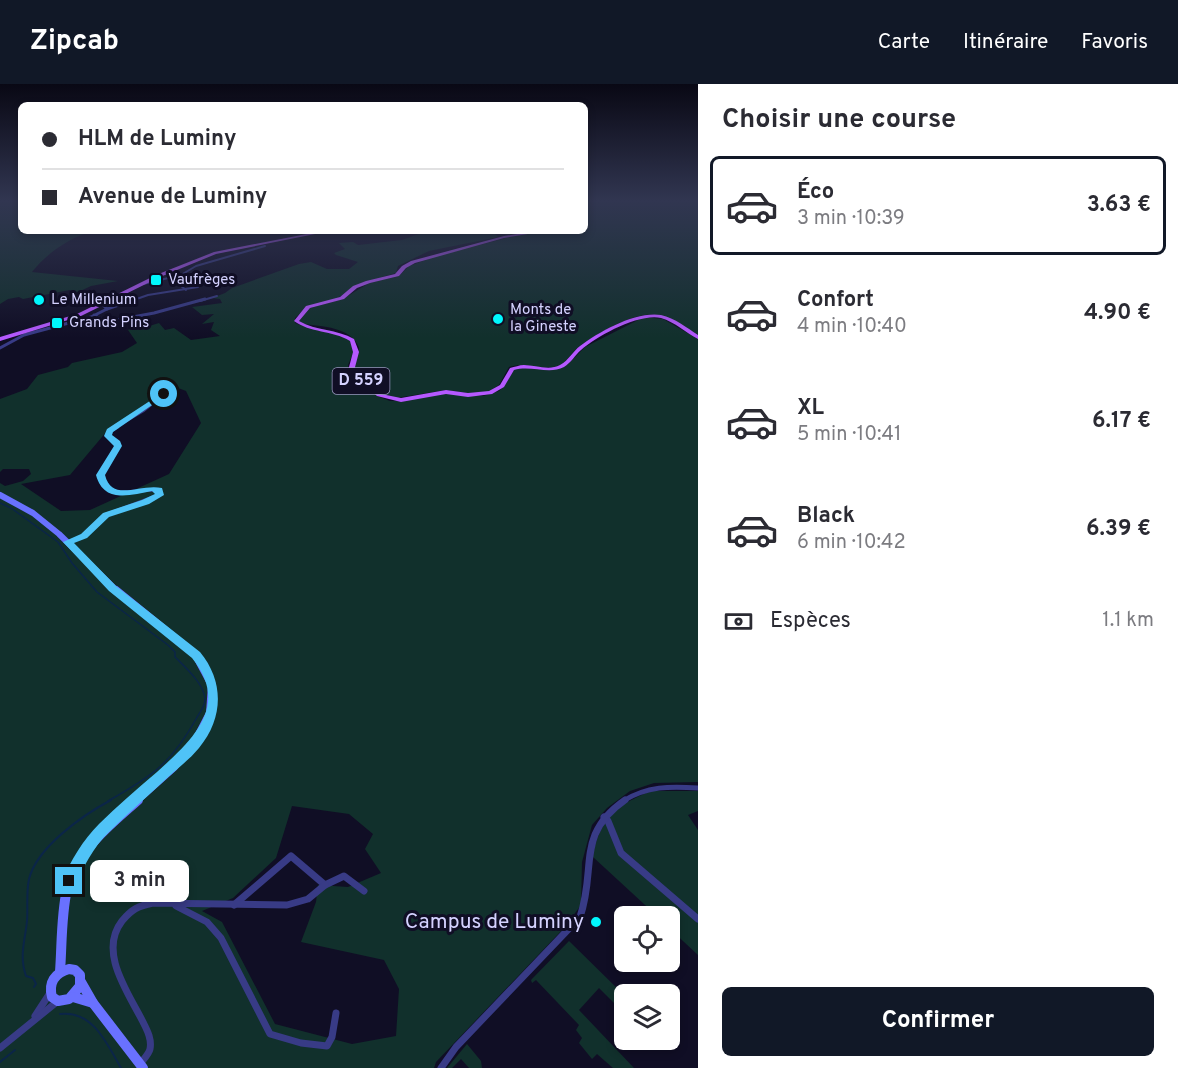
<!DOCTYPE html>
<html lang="fr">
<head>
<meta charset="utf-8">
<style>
	:root { --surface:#fff; --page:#f7f7f7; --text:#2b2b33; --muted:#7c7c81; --line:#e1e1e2; --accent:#111827 }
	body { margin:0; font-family:Overpass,sans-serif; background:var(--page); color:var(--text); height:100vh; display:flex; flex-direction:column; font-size:22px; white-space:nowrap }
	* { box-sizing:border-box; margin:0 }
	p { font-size:20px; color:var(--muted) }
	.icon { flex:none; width:33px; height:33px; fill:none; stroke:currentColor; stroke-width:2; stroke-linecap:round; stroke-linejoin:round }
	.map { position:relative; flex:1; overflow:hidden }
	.drawer { display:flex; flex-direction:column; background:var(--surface); width:480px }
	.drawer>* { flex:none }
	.guide { position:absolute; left:18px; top:18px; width:570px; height:132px; border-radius:9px; box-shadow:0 3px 9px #0003; display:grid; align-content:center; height:132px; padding:0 24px; background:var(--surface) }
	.tools { position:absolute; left:614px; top:822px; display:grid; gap:12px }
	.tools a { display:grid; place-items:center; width:66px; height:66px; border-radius:9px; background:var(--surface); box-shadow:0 3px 9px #0003; font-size:30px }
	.end { position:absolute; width:27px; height:27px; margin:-14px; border:8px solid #4fc3f7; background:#111; box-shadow:0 0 0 3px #111 }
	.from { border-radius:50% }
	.bubble { position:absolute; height:42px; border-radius:9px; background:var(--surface); box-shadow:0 3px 9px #0003; font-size:20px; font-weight:700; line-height:42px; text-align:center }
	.guide b { display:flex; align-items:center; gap:21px; height:57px; font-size:22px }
	.guide b+b { border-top:2px solid var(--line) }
	.guide i { width:15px; height:15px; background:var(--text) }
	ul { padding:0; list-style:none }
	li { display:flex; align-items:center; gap:18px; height:99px; margin:0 12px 9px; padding:0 12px; border:3px solid transparent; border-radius:9px }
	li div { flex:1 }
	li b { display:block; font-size:22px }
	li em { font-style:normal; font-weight:700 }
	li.current { border-color:var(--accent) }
	li>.icon { width:54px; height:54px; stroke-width:1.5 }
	h2 { padding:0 24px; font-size:27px; line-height:72px }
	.pay { display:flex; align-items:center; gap:15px; height:66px; padding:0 24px; font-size:22px }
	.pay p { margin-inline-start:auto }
	.cta { display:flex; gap:12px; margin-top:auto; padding:12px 24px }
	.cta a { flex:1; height:69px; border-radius:9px; background:var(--accent); color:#fff; font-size:24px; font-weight:700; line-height:69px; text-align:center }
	header { display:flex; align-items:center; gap:36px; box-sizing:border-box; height:84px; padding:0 30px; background:var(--accent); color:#fff }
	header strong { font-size:28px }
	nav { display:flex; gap:33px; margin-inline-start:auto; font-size:21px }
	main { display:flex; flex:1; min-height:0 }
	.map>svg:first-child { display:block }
	.green { fill:#11302c; fill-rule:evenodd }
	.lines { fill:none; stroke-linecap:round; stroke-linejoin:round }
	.stream-far1 { stroke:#0b2548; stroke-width:1.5 }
	.stream { stroke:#0b2548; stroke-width:2 }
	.street-far4 { stroke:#383b86; stroke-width:2 }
	.street-far3 { stroke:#383b86; stroke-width:3 }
	.street-far2 { stroke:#383b86; stroke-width:4 }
	.street-far1 { stroke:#383b86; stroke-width:5 }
	.street { stroke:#383b86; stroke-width:7 }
	.secondary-far2 { stroke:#6971ff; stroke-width:6 }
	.secondary-far1 { stroke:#6971ff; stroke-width:8 }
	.secondary { stroke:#6971ff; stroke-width:10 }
	.primary { fill:#b559ff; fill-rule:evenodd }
	.route { fill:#4fc3f7 }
	.poi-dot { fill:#00f7fd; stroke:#100e25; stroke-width:2 }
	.labels { text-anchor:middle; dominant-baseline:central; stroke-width:6; stroke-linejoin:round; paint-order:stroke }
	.far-poi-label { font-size:15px; fill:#d4d2ff; stroke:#100e25; text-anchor:start }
	.shield { fill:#100e25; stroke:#9997be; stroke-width:1.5 }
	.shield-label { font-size:16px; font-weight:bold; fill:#d4d2ff }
	.near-poi-label { font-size:21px; fill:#d4d2ff; stroke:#100e25; text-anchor:end }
</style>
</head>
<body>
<header>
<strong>Zipcab</strong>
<nav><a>Carte</a><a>Itinéraire</a><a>Favoris</a></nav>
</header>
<main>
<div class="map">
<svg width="698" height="984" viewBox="0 0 698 984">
	<rect width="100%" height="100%" fill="#100e25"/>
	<g class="green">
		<path d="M0,116h21v31h72c-24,7 -46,22 -61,41l86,9 -27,5 -17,8 -4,-4 -47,9 -4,-2 -11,2 -8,5z"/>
		<path d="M585,116h113v135c-13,-6 -28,-18 -42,-20 -21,-4 -59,19 -76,31 -8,5 -12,15 -20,19 -16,7 -34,-4 -51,2l-10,18 -11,7 -20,1 -22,-3 -50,8 -15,-4 -27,-24 5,-22c-7,-21 -38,-22 -56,-24l-4,-3 11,-13 33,-9 26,-16 30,-7 10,-10 28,-10 82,-21 30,-4h36z"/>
		<path d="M427,147h59l7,1 5,5 -69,14 -31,15 -2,7 -35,10 -25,16 -29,8 -12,11v5l5,2 33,6 17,9 4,11 -6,14 1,6 28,25 13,5h11l45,-8 37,3 16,-5 5,-5 8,-15 6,-4 28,2 22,-5 17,-17 59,-30 19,2 35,20v443l-44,1 -24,8 -23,17 -15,17 -10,37 -1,43 -17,23 -128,134 -2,6h-434v-585l5,3 18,-5 8,-7 -2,-5h-26l-3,3v-73l27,-10 11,-14 30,-8 4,-4 50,-11 15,-9 -9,-13 6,-5 8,-2 4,4 13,-4 6,7 9,-2 17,12 29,-4 -9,-6 3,-8 -12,2 12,-10 -12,1 -10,-8 30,-4 -2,-4 -8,-1 13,-5 7,-5 67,-24 12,-2 16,7h22l9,-7 -22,-7 -2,-2 11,-4 -6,-6 14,-1 5,3 44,-5zM173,302l13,5 15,32 -32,51 -79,36 -29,1 -40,-27 49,-9 37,-44zM292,722l57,8 24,20 -8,15 16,24 -33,14 -30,-2 -2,17 -15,40 83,18 15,29 -3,47 -44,8 -77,-20 -53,-102 -20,-11 31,-13 43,-40z"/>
		<path d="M652,707h46v20l-10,4 10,15v125l-29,-27v-12h-12l-64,-59c5,-36 25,-54 59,-66z"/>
		<path d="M569,857l55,54v18l-25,-25 -20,22 55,58h-21l-16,-14 -5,5 -13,-16 3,-5 -6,-8 3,-5 -43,-45 -4,3 -1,-3z"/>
		<path d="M467,960l14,17 1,7h-13l-8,-9 -9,9h-5z"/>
	</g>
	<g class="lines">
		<path class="stream-far1" d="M0,419l11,5 47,34 14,21 25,29 71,53 7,7v5c11,11 28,26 30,41 1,8 -6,15 -9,21 -25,45 -45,58 -88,82"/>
		<g class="stream">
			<path d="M34,903l2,-3 -3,-6 -7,-2c-7,-20 -1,-35 1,-55 1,-14 -1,-28 2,-42 8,-32 54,-64 82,-79"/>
			<path d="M60,930c33,-4 47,30 61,54"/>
			<path d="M0,978l15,-12"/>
		</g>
		<g class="street-far4">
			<path d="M171,194l15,12"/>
			<path d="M143,200l38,-9 15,-9 69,-20"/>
			<path d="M131,217l17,-6 50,-8"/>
			<path d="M200,217l17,-5"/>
		</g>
		<g class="street-far3">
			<path d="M107,225l29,-10"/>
			<path d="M94,231l12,7 48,-9 51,-14"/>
			<path d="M0,264l24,-13 67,-18 16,-8 -5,-5"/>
			<path d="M114,344l29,-17 21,-17 12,-4"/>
		</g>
		<path class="street-far2" d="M68,458l16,-6 22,-21 53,-20v-5c-24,-3 -53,16 -58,-18l17,-26v-3l-10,-7 2,-5 7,-4"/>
		<path class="street-far1" d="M623,717c24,-15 47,-15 75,-13"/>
		<g class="street">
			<path d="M604,733l4,4 13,32 77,66"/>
			<path d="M234,821l57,-49 34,29 19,-9 20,15"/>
			<path d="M176,822l31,16 14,16 49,96 31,9 26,3 5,-9 4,-24"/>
			<path d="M35,932l15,-23"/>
			<path d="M0,964l58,-47"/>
			<path d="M140,980c3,-4 9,-10 10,-15 2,-10 -3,-19 -7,-27 -15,-30 -45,-70 -21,-101 10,-12 16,-15 31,-18l134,2 21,-6 17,-14"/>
			<path d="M441,984l15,-21 124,-130c17,-49 -5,-82 45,-117"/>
		</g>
		<path class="secondary-far2" d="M0,411l33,18 26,21 59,58"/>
		<path class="secondary-far1" d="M116,506l80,65 16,30 -2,28 -14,27 -22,27 -38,34"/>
		<g class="secondary">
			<path d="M69,885l6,1 5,5v11l-11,13 -11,2 -6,-4c-4,-15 3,-24 17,-28z"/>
			<path d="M60,888c2,-27 1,-56 7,-83 10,-38 42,-64 71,-89"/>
			<path d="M81,898l12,21 50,65"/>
			<path d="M73,913l20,6"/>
		</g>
		<g class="primary">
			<path d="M322,147h8l-114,23 -56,23 -79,39 -81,25v-4l77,-23 79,-39 58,-23z"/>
			<path d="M536,147h10l-42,7 -89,25 -9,5 -7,8 -29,7 -13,5 -13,11 -34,9 -11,13c17,10 38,8 55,18l5,13 -5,19 27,23 20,4 45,-8 22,3 21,-2 11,-6 10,-17c5,-1 9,-3 14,-3 11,0 25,6 36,0 9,-5 13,-14 20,-19 20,-15 56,-35 81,-31 14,3 26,13 37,20v4c-12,-6 -23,-17 -37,-21 -22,-5 -64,18 -80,32 -6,5 -10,13 -17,17 -15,8 -33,-2 -50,3l-10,17 -12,7 -24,3 -22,-3 -45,8 -24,-6 -28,-24 -1,-1 5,-19 -3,-11c-18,-11 -40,-8 -56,-20l12,-15 34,-9 13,-11 13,-5 29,-7 7,-8 9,-5 93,-25z"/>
		</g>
	</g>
	<linearGradient id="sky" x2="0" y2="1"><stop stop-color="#090814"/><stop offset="0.46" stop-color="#313651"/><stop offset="1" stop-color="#313651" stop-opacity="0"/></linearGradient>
	<rect width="698" height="254" fill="url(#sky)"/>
	<path class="route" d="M162,309l6,1 -55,38 -1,3 8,6 2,5 -17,29c7,28 35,8 57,13l2,7 -15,9 -40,13 -22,21 -13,5 42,43 84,66c24,29 24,66 -1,96 -9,11 -22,21 -33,31 -19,18 -39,35 -57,53 -16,15 -25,35 -35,54l-5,2 -5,-2 -2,-5c9,-21 21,-41 37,-57 18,-18 38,-35 58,-52 35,-32 74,-66 35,-114l-83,-67 -46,-49 18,-8 22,-21 39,-13 13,-6 -3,-3c-22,4 -48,13 -56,-16l18,-29 -10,-10 3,-7z"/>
	<g class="poi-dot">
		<rect x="150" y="190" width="12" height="12" rx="3"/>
		<circle cx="39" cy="216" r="6"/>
		<circle cx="498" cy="235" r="6"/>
		<rect x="51" y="233" width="12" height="12" rx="3"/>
		<circle cx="596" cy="838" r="6"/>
	</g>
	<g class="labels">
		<g class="far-poi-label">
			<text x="168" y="196">Vaufrèges</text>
			<text x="51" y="216">Le Millenium</text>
			<text x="510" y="226">Monts de<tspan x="510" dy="17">la Gineste</tspan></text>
			<text x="69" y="239">Grands Pins</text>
		</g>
		<rect class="shield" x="332.5" y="284" width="57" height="26" rx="4.5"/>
		<g class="shield-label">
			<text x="361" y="297">D 559</text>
		</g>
		<g class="near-poi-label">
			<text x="584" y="838">Campus de Luminy</text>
		</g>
	</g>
</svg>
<div class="tools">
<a><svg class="icon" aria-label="locate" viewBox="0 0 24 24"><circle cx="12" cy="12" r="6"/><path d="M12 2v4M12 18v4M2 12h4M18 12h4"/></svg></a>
<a><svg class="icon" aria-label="layers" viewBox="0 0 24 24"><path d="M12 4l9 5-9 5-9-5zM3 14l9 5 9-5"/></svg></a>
</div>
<i class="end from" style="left:164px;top:310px"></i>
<i class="end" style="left:69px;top:797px"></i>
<div class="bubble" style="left:90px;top:776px;width:99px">3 min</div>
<div class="guide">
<b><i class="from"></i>HLM de Luminy</b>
<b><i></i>Avenue de Luminy</b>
</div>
</div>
<section class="drawer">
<h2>Choisir une course</h2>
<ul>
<li class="current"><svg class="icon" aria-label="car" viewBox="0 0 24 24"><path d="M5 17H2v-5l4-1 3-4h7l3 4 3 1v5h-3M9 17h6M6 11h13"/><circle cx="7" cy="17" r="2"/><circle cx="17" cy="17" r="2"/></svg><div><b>Éco</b><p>3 min · 10:39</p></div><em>3.63 €</em></li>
<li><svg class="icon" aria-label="car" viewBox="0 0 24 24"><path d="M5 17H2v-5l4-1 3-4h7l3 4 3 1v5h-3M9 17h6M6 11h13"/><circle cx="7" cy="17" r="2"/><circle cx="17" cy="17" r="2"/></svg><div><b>Confort</b><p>4 min · 10:40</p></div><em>4.90 €</em></li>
<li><svg class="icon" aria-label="car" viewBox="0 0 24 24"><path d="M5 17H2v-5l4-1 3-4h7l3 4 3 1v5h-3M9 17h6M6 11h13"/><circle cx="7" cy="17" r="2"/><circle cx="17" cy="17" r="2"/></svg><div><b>XL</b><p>5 min · 10:41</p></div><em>6.17 €</em></li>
<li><svg class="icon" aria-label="car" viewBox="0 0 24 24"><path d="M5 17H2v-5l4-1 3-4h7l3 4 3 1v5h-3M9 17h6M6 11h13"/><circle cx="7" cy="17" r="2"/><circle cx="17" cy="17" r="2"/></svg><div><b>Black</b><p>6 min · 10:42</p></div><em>6.39 €</em></li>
</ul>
<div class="pay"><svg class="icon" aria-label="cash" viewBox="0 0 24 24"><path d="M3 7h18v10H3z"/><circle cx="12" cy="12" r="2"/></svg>Espèces<p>1.1 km</p></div>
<div class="cta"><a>Confirmer</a></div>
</section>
</main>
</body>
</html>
